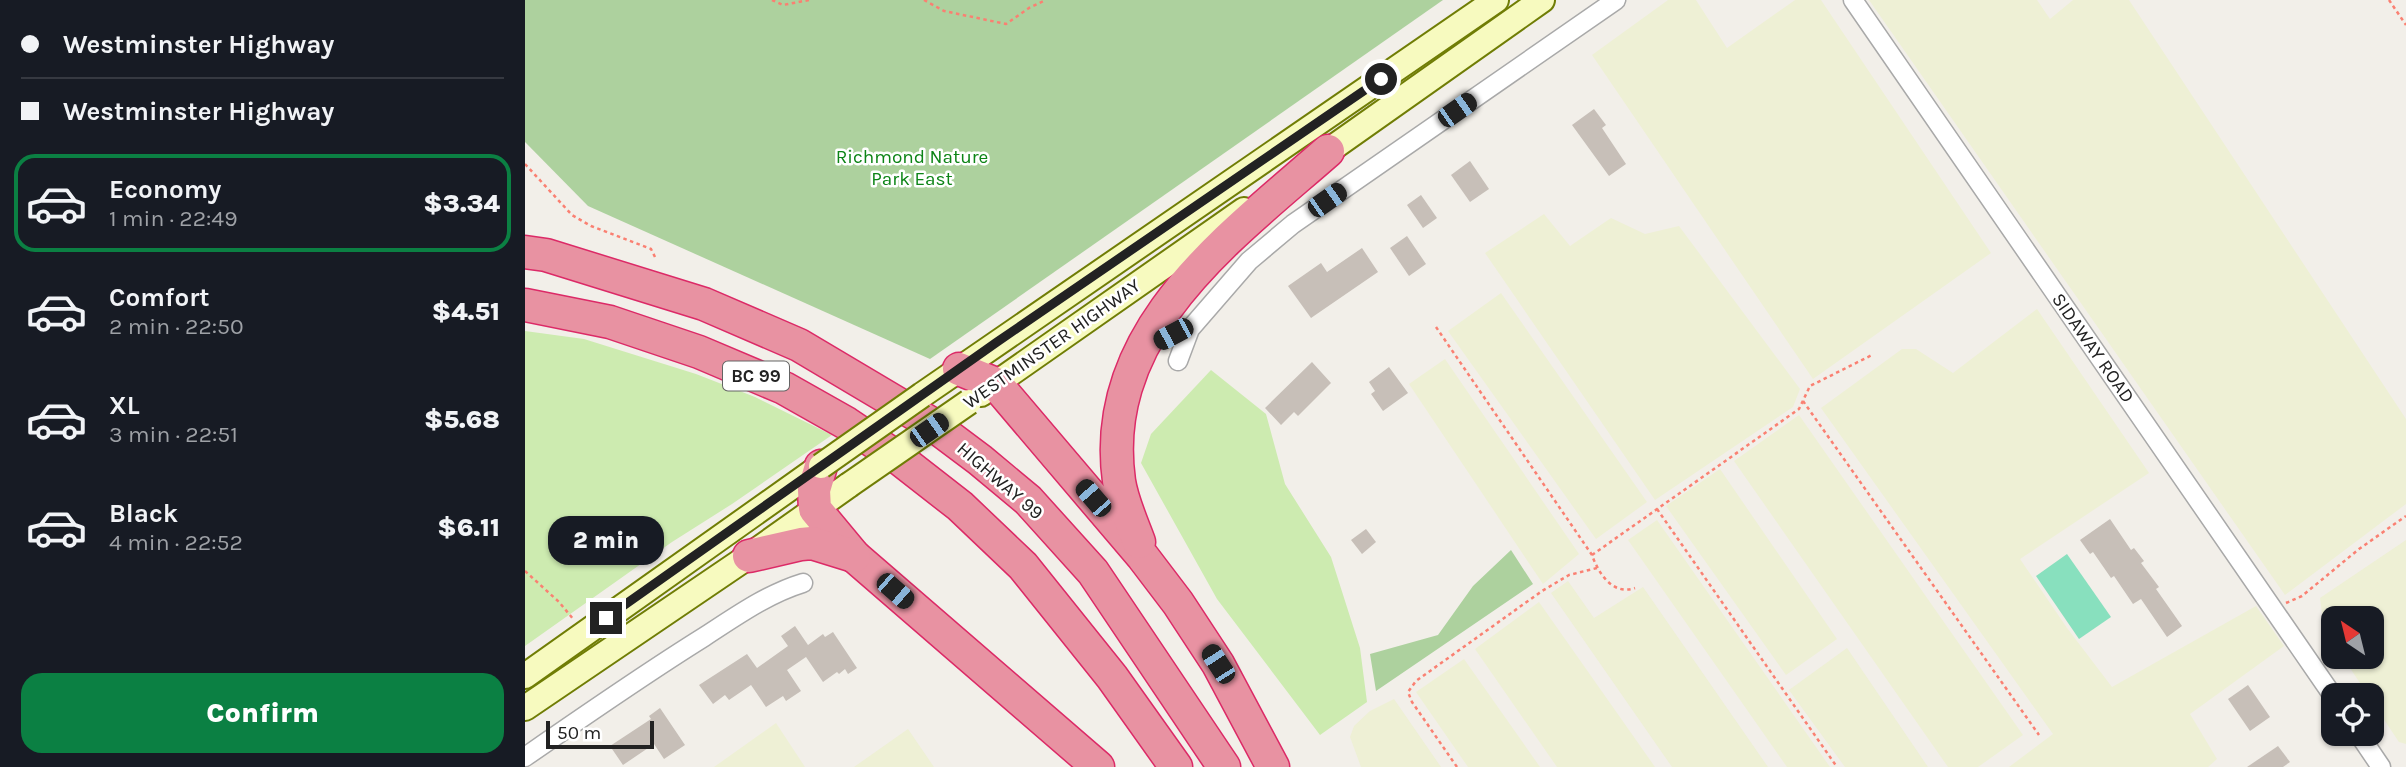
<!DOCTYPE html>
<html lang="en">
<head>
<meta charset="utf-8">
<style>
	:root { --surface:#171b24; --page:#20242c; --text:#f1f3f6; --muted:#9ea1a6; --line:#363941; --accent:#0b8043 }
	body { margin:0; font-family:Karla,sans-serif; background:var(--page); color:var(--text); height:100vh; display:flex; flex-direction:column; font-size:26px; white-space:nowrap }
	* { box-sizing:border-box; margin:0 }
	p { font-size:23px; color:var(--muted) }
	.icon { flex:none; width:38px; height:38px; fill:none; stroke:currentColor; stroke-width:2; stroke-linecap:round; stroke-linejoin:round }
	.map { position:relative; flex:1; overflow:hidden }
	.sheet { display:flex; flex-direction:column; background:var(--surface); width:525px }
	.sheet>* { flex:none }
	.top-card { display:grid; align-content:center; height:154px; padding:0 21px; background:var(--surface) }
	.needle { width:46px; rotate:325deg }
	.buttons { position:absolute; left:1796px; top:606px; display:grid; gap:14px }
	.buttons a { display:grid; place-items:center; width:63px; height:63px; border-radius:14px; background:var(--surface); box-shadow:0 2px 5px #0004; font-size:35px }
	.scale { position:absolute; left:21px; bottom:18px; width:108px; box-sizing:border-box; padding-left:7px; border:4px solid #222; border-top:0; font-size:19px; line-height:24px; white-space:nowrap; color:#222; -webkit-text-stroke:5px #fff; paint-order:stroke }
	.end { position:absolute; width:32px; height:32px; margin:-16px; border:9px solid #222; background:#fff; box-shadow:0 0 0 4px #fff }
	.from { border-radius:50% }
	.bubble { position:absolute; height:49px; border-radius:21px; background:var(--surface); box-shadow:0 2px 5px #0004; font-size:23px; font-weight:800; line-height:49px; text-align:center }
	.car { position:absolute; width:21px; height:42px; margin:-21px -10px; border-radius:9px; box-shadow:0 0 5px 2px #0007; background:linear-gradient(#222 24%,#8ab4d8 0 40%,#222 0 76%,#8ab4d8 0 86%,#222 0) }
	.top-card b { display:flex; align-items:center; gap:24px; height:66px; font-size:26px }
	.top-card b+b { border-top:2px solid var(--line) }
	.top-card i { width:18px; height:18px; background:var(--text) }
	ul { padding:0; list-style:none }
	li { display:flex; align-items:center; gap:21px; height:98px; margin:0 14px 10px; padding:0 7px; border:4px solid transparent; border-radius:21px }
	li div { flex:1 }
	li b { display:block; font-size:26px }
	li em { font-style:normal; font-weight:800 }
	li.active { border-color:var(--accent) }
	li>.icon { width:63px; height:63px; stroke-width:1.5 }
	.cta { display:flex; gap:14px; margin-top:auto; padding:14px 21px }
	.cta a { flex:1; height:80px; border-radius:21px; background:var(--accent); color:#fff; font-size:28px; font-weight:800; line-height:80px; text-align:center }
	main { display:flex; flex:1; min-height:0 }
	.map>svg:first-child { display:block }
	.farmland { fill:#eef0d5 }
	.grass { fill:#cdebb0 }
	.forest { fill:#add19e }
	.pitch { fill:#88e0be }
	.building { fill:#c7bfb8 }
	.lines { fill:none; stroke-linecap:round; stroke-linejoin:round }
	.service-casing { stroke:#a9a9a9; stroke-width:12 }
	.minor-casing { stroke:#a9a9a9; stroke-width:21 }
	.secondary-casing { stroke:#707d05; stroke-width:28 }
	.motorway-casing { stroke:#dc2a67; stroke-width:35 }
	.path { stroke:#fa8072; stroke-width:2.5; stroke-dasharray:3.5 3.5; stroke-linecap:butt }
	.service { stroke:#fff; stroke-width:9 }
	.minor { stroke:#fff; stroke-width:18 }
	.secondary { stroke:#f7fabf; stroke-width:24 }
	.motorway { stroke:#e892a2; stroke-width:32 }
	.secondary-bridge-casing { stroke:#707d05; stroke-width:28; stroke-linecap:butt }
	.secondary-bridge { stroke:#f7fabf; stroke-width:24 }
	.route { stroke:#222; stroke-width:9 }
	.labels { text-anchor:middle; dominant-baseline:central; stroke-width:5; stroke-linejoin:round; paint-order:stroke }
	.shield { fill:#fff; stroke:#646464; stroke-width:2 }
	.shield-label { font-size:18px; font-weight:bold; fill:#222 }
	.park-label { font-size:19px; fill:#0c8416; stroke:#fff }
	.street-label { font-size:19px; fill:#222; stroke:#fff }
</style>
</head>
<body>
<main>
<section class="sheet">
<div class="top-card">
<b><i class="from"></i>Westminster Highway</b>
<b><i></i>Westminster Highway</b>
</div>
<ul>
<li class="active"><svg class="icon" aria-label="car" viewBox="0 0 24 24"><path d="M5 17H2v-5l4-1 3-4h7l3 4 3 1v5h-3M9 17h6M6 11h13"/><circle cx="7" cy="17" r="2"/><circle cx="17" cy="17" r="2"/></svg><div><b>Economy</b><p>1 min · 22:49</p></div><em>$3.34</em></li>
<li><svg class="icon" aria-label="car" viewBox="0 0 24 24"><path d="M5 17H2v-5l4-1 3-4h7l3 4 3 1v5h-3M9 17h6M6 11h13"/><circle cx="7" cy="17" r="2"/><circle cx="17" cy="17" r="2"/></svg><div><b>Comfort</b><p>2 min · 22:50</p></div><em>$4.51</em></li>
<li><svg class="icon" aria-label="car" viewBox="0 0 24 24"><path d="M5 17H2v-5l4-1 3-4h7l3 4 3 1v5h-3M9 17h6M6 11h13"/><circle cx="7" cy="17" r="2"/><circle cx="17" cy="17" r="2"/></svg><div><b>XL</b><p>3 min · 22:51</p></div><em>$5.68</em></li>
<li><svg class="icon" aria-label="car" viewBox="0 0 24 24"><path d="M5 17H2v-5l4-1 3-4h7l3 4 3 1v5h-3M9 17h6M6 11h13"/><circle cx="7" cy="17" r="2"/><circle cx="17" cy="17" r="2"/></svg><div><b>Black</b><p>4 min · 22:52</p></div><em>$6.11</em></li>
</ul>
<div class="cta"><a>Confirm</a></div>
</section>
<div class="map">
<svg width="1881" height="767" viewBox="0 0 1881 767">
	<rect width="100%" height="100%" fill="#f2efe9"/>
	<g class="farmland">
		<path d="M1143,0h28l31,48 68,-48h26l170,253 -178,126 -221,-324z"/>
		<path d="M1344,0h168l13,19 23,-19h56l277,419v85l-121,91z"/>
		<path d="M1019,214l26,32 41,-28 34,16 34,-8 121,163 -7,18 -138,93 -170,-247z"/>
		<path d="M976,293l146,209 -51,37 -148,-208z"/>
		<path d="M1512,309l112,164 -129,86 47,69 45,59 144,-81 28,40 -94,68 27,45 -9,8h-199l44,-33 -232,-326 81,-59h14l37,24z"/>
		<path d="M920,359l134,195 -36,30 -134,-200z"/>
		<path d="M1274,415l224,320 -45,32h-30l-214,-306z"/>
		<path d="M1195,469l117,170 -51,36 -120,-169z"/>
		<path d="M1132,520l173,247h-43l-159,-227z"/>
		<path d="M1881,540v204l-7,-2 -28,-42v-5h-3l-26,-39h29v-38h-38v24l-9,-13 -4,-31z"/>
		<path d="M1043,581l26,37 49,-31 125,180h-96l-121,-174z"/>
		<path d="M1014,602l116,165h-98l-82,-118z"/>
		<path d="M1322,648l81,119h-83l-56,-77z"/>
		<path d="M939,659l76,108h-72l-52,-75z"/>
		<path d="M869,699l38,55 9,13h-80l-11,-30 4,-11 16,-15z"/>
		<path d="M251,723l29,44h-91z"/>
		<path d="M383,729l26,38h-80z"/>
	</g>
	<g class="grass">
		<path d="M0,331l59,8 112,35 59,23 77,38 -100,69 -60,38 -147,104z"/>
		<path d="M686,370l55,44 19,70 46,73 29,91 7,54 -47,33 -103,-136 -76,-136 10,-29z"/>
	</g>
	<g class="forest">
		<path d="M0,0h918l-513,359 -342,-153 -63,-64z"/>
		<path d="M986,550l22,34 -157,107 -6,-37 68,-19 35,-49z"/>
	</g>
	<path class="pitch" d="M1542,554l44,63 -32,22 -43,-63z"/>
	<g class="building">
		<path d="M1069,109l12,16 -4,3 24,36 -17,12 -37,-51z"/>
		<path d="M945,161l19,28 -19,13 -19,-27z"/>
		<path d="M896,195l16,23 -14,10 -16,-23z"/>
		<path d="M882,236l19,28 -17,12 -19,-28z"/>
		<path d="M837,248l16,24 -67,46 -23,-32 33,-23 6,9z"/>
		<path d="M787,362l19,21 -33,33 -4,-4 -13,13 -16,-17z"/>
		<path d="M864,367l19,26 -25,18 -12,-17 4,-3 -6,-9z"/>
		<path d="M1585,519l21,31 3,-2 10,13 -3,2 18,24 -3,2 26,37 -15,11 -26,-38 -8,5 -19,-28 -3,2 -18,-26 -3,2 -10,-14z"/>
		<path d="M841,529l10,13 -14,12 -11,-14z"/>
		<path d="M270,626l13,19 15,-11 2,3 8,-5 24,36 -9,6 -3,-5 -6,5 -2,-2 -14,10 -17,-25 -19,13 14,21 -15,10 -3,-5 -17,11 -15,-22 -22,15 -4,-5 -12,9 -14,-19 48,-31 10,14 31,-22 -7,-10z"/>
		<path d="M1723,685l22,32 -20,14 -22,-32z"/>
		<path d="M135,708l25,37 -21,14 -10,-15 -31,21 -13,-19 41,-27 -2,-3z"/>
		<path d="M1753,746l12,16 -7,5h-36z"/>
	</g>
	<g class="lines">
		<g class="service-casing">
			<path id="service" d="M631,343l32,-14"/>
		</g>
		<g class="minor-casing">
			<g id="minor">
				<path d="M1328,0l480,696"/>
				<path d="M653,361l12,-32 59,-68 44,-37 323,-224"/>
				<path d="M1833,733l23,34"/>
				<path d="M0,757c59,-41 118,-82 179,-120 31,-20 63,-43 99,-54"/>
			</g>
		</g>
		<g class="secondary-casing">
			<g id="secondary">
				<path d="M789,161l228,-161"/>
				<path d="M456,394l263,-184"/>
				<path d="M397,395l574,-395"/>
				<path d="M0,676l296,-210"/>
				<path d="M0,708l224,-152 100,-71"/>
			</g>
		</g>
		<g class="motorway-casing">
			<g id="motorway">
				<path d="M0,252l21,3 158,49 95,41 133,79 48,36 48,40 65,72 131,195"/>
				<path d="M0,305l85,17 89,30 85,36 62,35 55,37 59,46 63,60 89,111 64,90"/>
				<path d="M434,369l37,15 147,173 35,46 40,61 55,103"/>
				<path d="M296,466l-7,24 1,19 39,47 244,211"/>
				<path d="M614,542c-7,-19 -17,-41 -20,-61 -21,-150 110,-243 209,-330"/>
				<path d="M224,556l52,-12 11,-1 42,13"/>
			</g>
		</g>
		<g class="path">
			<path d="M247,0l11,5 26,-5"/>
			<path d="M399,0l20,11 62,13 23,-16 17,-8"/>
			<path d="M1864,0l17,25"/>
			<path d="M0,164l47,51 19,11 60,23 4,8"/>
			<path d="M911,327l156,228c6,17 20,41 43,33"/>
			<path d="M1278,401l236,334"/>
			<path d="M1132,509l180,258"/>
			<path d="M1067,555l207,-146 11,-23 62,-31"/>
			<path d="M0,571l34,31 15,18"/>
			<path d="M1761,603l16,-7 57,-47 47,-33"/>
			<path d="M932,767l-45,-65 -4,-10 8,-11 126,-90 27,-16 28,-7"/>
		</g>
		<use href="#service" class="service"/>
		<use href="#minor" class="minor"/>
		<use href="#secondary" class="secondary"/>
		<use href="#motorway" class="motorway"/>
		<g class="secondary-bridge-casing">
			<g id="secondary-bridge">
				<path d="M296,466l101,-71"/>
				<path d="M324,485l120,-83"/>
			</g>
		</g>
		<use href="#secondary-bridge" class="secondary-bridge"/>
	</g>
	<g class="lines">
		<path class="route" d="M81,618l391,-276 384,-263"/>
	</g>
	<g class="labels">
		<rect class="shield" x="198" y="361.5" width="66" height="29" rx="5"/>
		<g class="shield-label">
			<text x="231" y="376">BC 99</text>
		</g>
		<g class="park-label">
			<text x="387" y="157">Richmond Nature<tspan x="387" dy="22">Park East</tspan></text>
		</g>
		<g class="street-label">
			<text transform="translate(527 344) rotate(-35)">WESTMINSTER HIGHWAY</text>
			<text transform="translate(1568 348) rotate(55)">SIDAWAY ROAD</text>
			<text transform="translate(475 481) rotate(41)">HIGHWAY 99</text>
		</g>
	</g>
</svg>
<div class="buttons">
<a><svg class="needle" viewBox="-14 -14 28 28"><path d="M0-13l5 13h-10z" fill="#e53935"/><path d="M0 13l5-13h-10z" fill="#9ea1a6"/></svg></a>
<a><svg class="icon" aria-label="locate" viewBox="0 0 24 24"><circle cx="12" cy="12" r="6"/><path d="M12 2v4M12 18v4M2 12h4M18 12h4"/></svg></a>
</div>
<div class="scale">50 m</div>
<i class="end from" style="left:856px;top:79px"></i>
<i class="end" style="left:81px;top:618px"></i>
<div class="bubble" style="left:23px;top:516px;width:116px">2 min</div>
<i class="car" style="left:932px;top:110px;rotate:55deg"></i>
<i class="car" style="left:802px;top:200px;rotate:55deg"></i>
<i class="car" style="left:648px;top:334px;rotate:242deg"></i>
<i class="car" style="left:404px;top:430px;rotate:55deg"></i>
<i class="car" style="left:568px;top:498px;rotate:319deg"></i>
<i class="car" style="left:370px;top:591px;rotate:131deg"></i>
<i class="car" style="left:693px;top:664px;rotate:327deg"></i>
</div>
</main>
</body>
</html>
